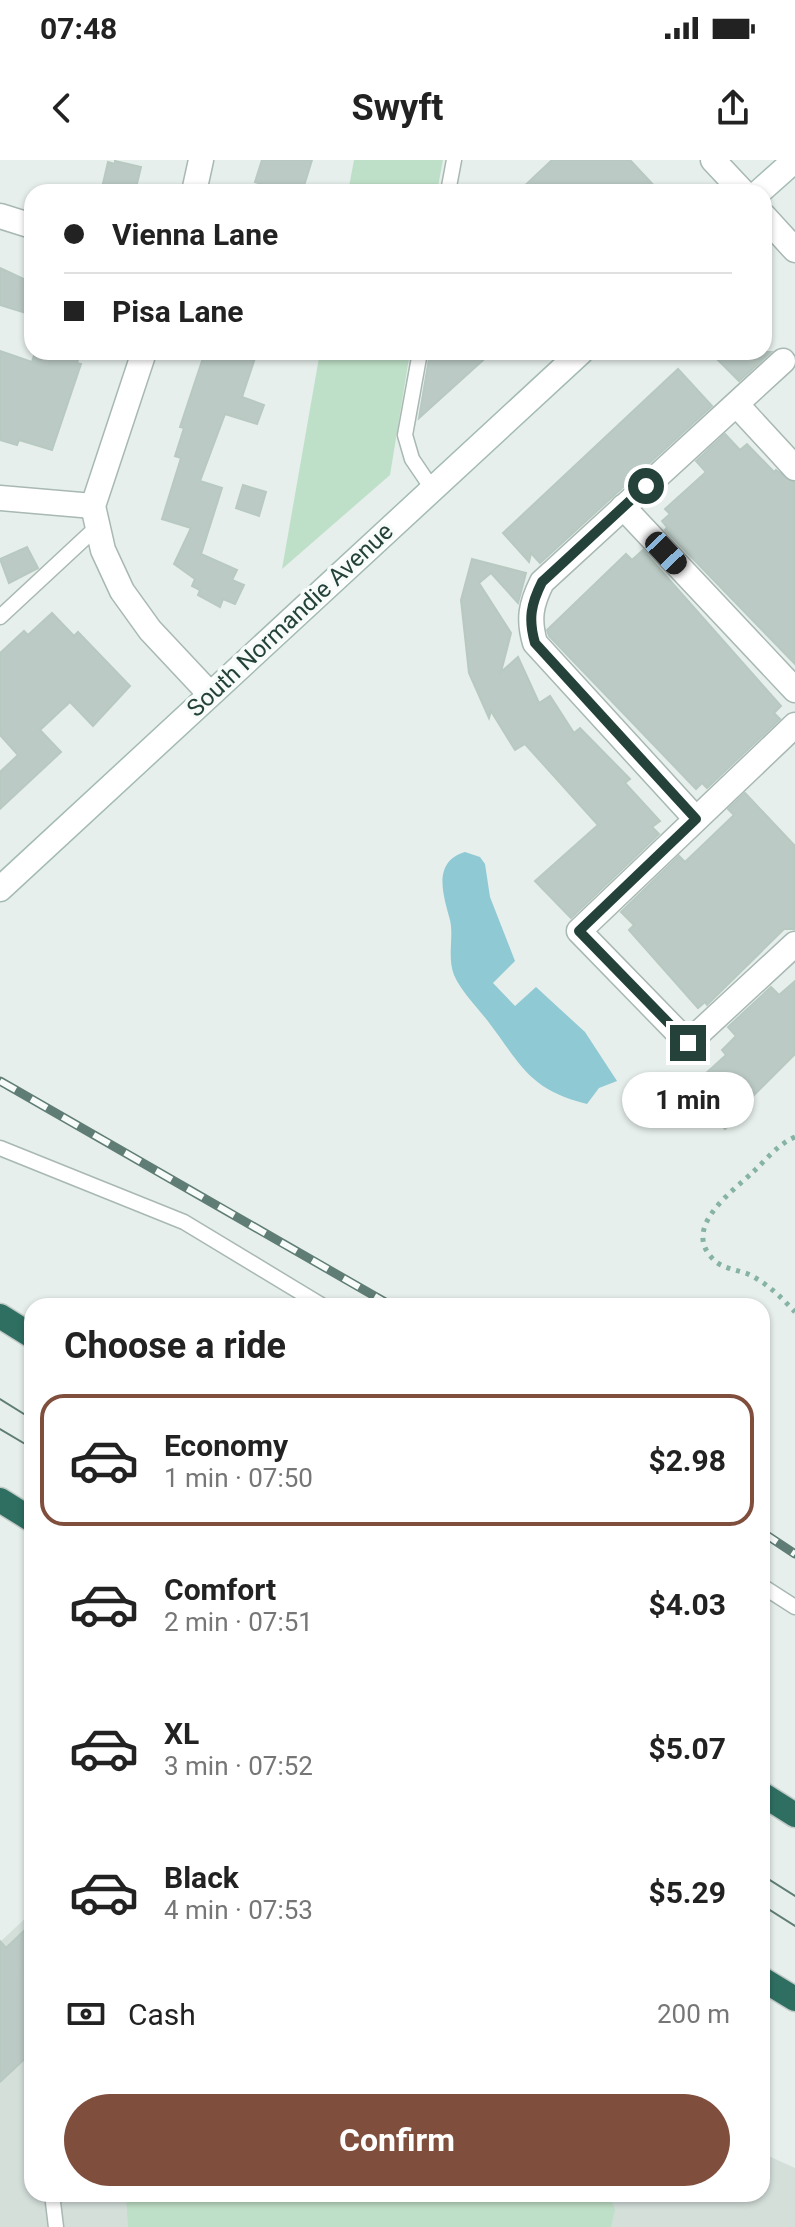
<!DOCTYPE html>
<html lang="en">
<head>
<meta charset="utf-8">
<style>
	:root { --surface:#fff; --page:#f2f2f2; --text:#222; --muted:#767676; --line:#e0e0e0; --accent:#804e3d }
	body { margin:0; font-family:Roboto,sans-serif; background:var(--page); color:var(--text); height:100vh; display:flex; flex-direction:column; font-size:30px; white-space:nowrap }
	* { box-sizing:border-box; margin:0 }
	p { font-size:26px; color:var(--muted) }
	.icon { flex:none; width:44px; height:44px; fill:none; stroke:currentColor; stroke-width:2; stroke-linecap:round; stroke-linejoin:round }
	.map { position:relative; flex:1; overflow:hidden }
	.sheet { position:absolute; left:24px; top:1138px; width:746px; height:904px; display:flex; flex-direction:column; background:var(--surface); border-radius:24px; box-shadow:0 2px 6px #0004 }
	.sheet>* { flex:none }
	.hud { position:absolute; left:24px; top:24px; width:748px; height:176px; border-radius:24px; box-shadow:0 2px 6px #0004; display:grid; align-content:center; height:176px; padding:0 40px; background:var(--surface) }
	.end { position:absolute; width:36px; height:36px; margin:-18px; border:10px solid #24423a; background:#fff; box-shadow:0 0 0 4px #fff }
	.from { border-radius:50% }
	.bubble { position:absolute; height:56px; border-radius:28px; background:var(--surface); box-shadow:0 2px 6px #0004; font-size:26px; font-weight:700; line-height:56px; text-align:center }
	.car { position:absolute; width:24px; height:48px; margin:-24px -12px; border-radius:10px; box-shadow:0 0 6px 2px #0007; background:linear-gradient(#222 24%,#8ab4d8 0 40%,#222 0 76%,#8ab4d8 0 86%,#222 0) }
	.hud b { display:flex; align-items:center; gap:28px; height:76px; font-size:30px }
	.hud b+b { border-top:2px solid var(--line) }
	.hud i { width:20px; height:20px; background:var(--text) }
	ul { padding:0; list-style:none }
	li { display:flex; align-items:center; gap:24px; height:132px; margin:0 16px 12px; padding:0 24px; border:4px solid transparent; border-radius:24px }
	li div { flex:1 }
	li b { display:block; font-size:30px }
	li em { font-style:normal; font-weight:700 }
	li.selected { border-color:var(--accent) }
	li>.icon { width:72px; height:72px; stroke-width:1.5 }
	h2 { padding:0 40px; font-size:36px; line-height:96px }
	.pay { display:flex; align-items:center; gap:20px; height:88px; padding:0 40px; font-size:30px }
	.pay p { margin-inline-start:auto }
	.primary-button { display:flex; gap:16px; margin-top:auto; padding:16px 40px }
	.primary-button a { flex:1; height:92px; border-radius:48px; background:var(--accent); color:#fff; font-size:32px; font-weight:700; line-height:92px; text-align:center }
	.status { display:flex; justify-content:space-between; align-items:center; height:56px; padding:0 40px; background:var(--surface); direction:ltr }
	.status svg { height:22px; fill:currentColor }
	header { display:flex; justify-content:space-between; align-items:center; height:104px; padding:0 40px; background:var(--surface); font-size:36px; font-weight:700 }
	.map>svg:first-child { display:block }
	.built { fill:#d4dfda }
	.green { fill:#bfe0c8 }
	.water { fill:#8ec9d4 }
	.building { fill:#bbcac4; stroke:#b8c9c2; stroke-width:2 }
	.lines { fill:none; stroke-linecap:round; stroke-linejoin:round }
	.service-casing { stroke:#a8b8b2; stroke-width:17 }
	.minor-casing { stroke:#a8b8b2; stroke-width:27 }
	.tertiary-casing { stroke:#a8b8b2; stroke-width:27 }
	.secondary-casing { stroke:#a4bbb3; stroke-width:27 }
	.motorway-casing { stroke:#c2cac8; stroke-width:27 }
	.path { stroke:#86b3a5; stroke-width:5; stroke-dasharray:4 6; stroke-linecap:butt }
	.service { stroke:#fff; stroke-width:14 }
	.minor { stroke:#fff; stroke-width:24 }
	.tertiary { stroke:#fff; stroke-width:24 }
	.secondary { stroke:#fff; stroke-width:24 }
	.motorway { stroke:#2f6f62; stroke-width:24 }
	.tram { stroke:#5f7d75; stroke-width:2 }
	.rail-casing { stroke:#5f7d75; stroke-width:9 }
	.rail { stroke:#f7fbf9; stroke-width:6; stroke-dasharray:18; stroke-linecap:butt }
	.route { stroke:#24423a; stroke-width:10 }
	.labels { text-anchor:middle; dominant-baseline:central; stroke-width:7; stroke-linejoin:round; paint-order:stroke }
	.street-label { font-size:24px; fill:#24423a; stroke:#f7fbf9 }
</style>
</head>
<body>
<div class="status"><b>07:48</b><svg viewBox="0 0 49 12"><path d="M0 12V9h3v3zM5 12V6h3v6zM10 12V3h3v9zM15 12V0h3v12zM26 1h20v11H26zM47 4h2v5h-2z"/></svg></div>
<header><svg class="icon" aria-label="back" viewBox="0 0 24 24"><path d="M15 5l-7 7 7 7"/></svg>Swyft<svg class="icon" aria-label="share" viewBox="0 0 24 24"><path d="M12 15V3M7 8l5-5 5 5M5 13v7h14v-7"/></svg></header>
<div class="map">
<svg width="795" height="2067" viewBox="0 0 795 2067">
	<rect width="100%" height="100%" fill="#e6efeb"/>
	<path class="built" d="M32,1752v282h730v-41l33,15v59h-795v-285z"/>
	<g class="green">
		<path d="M354,0h89l-6,32h-89z"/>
		<path d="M320,192h90l-20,123 -108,94z"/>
		<path d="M126,2034h483l6,16 -4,17h-483z"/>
	</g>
	<path class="water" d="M465,692l15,5 5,7 5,33 25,64 -22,22 22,23 21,-19 49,45 32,49 -18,7 -12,16c-60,-15 -66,-40 -100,-84 -11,-14 -26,-29 -33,-45 -7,-18 0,-38 -4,-55 -7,-26 -18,-58 15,-68z"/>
	<g class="building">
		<path d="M262,0h50l-10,32h-41l3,-7 -9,-3z"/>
		<path d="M552,0h78l30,32h-142z"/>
		<path d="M115,1l26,6 -6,25h-34l7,-30 7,2z"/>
		<path d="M0,108l32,15v32l-32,-10z"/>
		<path d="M0,191l32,11 3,-10h45l-3,11 4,1 -29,86 -33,-10 -2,5 -17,-5z"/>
		<path d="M205,192h52l-15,45 22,8 -7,19 -32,-10 -25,67 22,7 -21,66 36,16 -5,10 12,5 -9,19 -12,-5 -3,8 -22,-12 2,-5 -8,-4 3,-7 -21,-15 17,-36 -29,-9 19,-61 -6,-2 9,-28 -4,-1z"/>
		<path d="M436,192h56l-73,66 10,-59z"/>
		<path d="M710,192h61l-32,29z"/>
		<path d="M678,209l34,37 -172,157 -9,-10 -2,9 -26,-29z"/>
		<path d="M725,274l15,16 7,-6 27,28 2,-2 19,13v181l-130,-134 2,-3 -5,-6 8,-7 -5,-5 41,-37 -10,-11z"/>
		<path d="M243,325l23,7 -7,24 -23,-8z"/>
		<path d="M27,387l11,21 -29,15 -9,-24z"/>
		<path d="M643,390l138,156 -7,7 6,6 -73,69 -5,-5 -6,6 -147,-153 -2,-6 79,-76 6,6z"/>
		<path d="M472,399l54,14 -8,30 -27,-30 -12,10 32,50 -10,39 17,-15 21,46 11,-7 24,37 6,-5 50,51 -5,4 35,38 -8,6 7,7 -88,84 -36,-37 63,-56 -73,-81 -10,6 -24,-39 -2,7 -20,-45 -8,-73z"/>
		<path d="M52,453l22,23 4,-4 52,54 -37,40 -23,-24 -30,28 21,22 -61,57v-37l18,-17 -18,-20v-82l24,-22 4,4z"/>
		<path d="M745,633l50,53v83h-11l-77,76 -2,-3 -7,6 -69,-78 5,-5 -13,-13 58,-56 6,6 49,-47 -6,-6z"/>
		<path d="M795,821v73l-47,47 4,4 -27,24 -28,-31 4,-4 -8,-9 33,-30 -4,-5 14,-14 -8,-9 43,-40 8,8z"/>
		<path d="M32,1763v34l-10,9 10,10v76l-32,30v-141l6,7z"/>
	</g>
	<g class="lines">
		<g class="service-casing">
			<g id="service">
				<path d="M448,32l6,-32"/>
				<path d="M420,192l-15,83 7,24 21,31"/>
				<path d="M0,457l98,-91"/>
				<path d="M0,988l184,74 139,84"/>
				<path d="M762,1426l33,21"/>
				<path d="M52,2034l4,33"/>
			</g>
		</g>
		<g class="minor-casing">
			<g id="minor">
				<path d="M194,32l7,-32"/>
				<path d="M0,56l32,10"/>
				<path d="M144,192l-51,154 10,44 19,41 28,39 60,64"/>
				<path d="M737,245l58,63"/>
				<path d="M0,338l93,8"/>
				<path d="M623,347l172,183"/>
				<path d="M795,565l-216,206 109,112 107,-99"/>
				<path d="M696,659l-161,-176c-7,-24 -4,-39 7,-61l241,-221"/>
			</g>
		</g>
		<g class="tertiary-casing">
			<g id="tertiary">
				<path d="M713,0l30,32"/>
				<path d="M764,56l31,34"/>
			</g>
		</g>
		<g class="secondary-casing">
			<g id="secondary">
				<path d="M759,32l36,-32"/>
				<path d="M0,729l581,-537"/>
			</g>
		</g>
		<g class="motorway-casing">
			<g id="motorway">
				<path d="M0,1156l32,20"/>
				<path d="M0,1340l32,20"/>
				<path d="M762,1634l33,21"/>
				<path d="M762,1819l33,20"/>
			</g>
		</g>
		<path class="path" d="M795,977c-17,7 -29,23 -42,35 -20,19 -73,56 -39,88 8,8 23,10 34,14 19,9 33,23 47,38"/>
		<use href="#service" class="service"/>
		<use href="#minor" class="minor"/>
		<use href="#tertiary" class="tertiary"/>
		<use href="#secondary" class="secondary"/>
		<use href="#motorway" class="motorway"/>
		<g class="tram">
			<path d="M0,1239l32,20"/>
			<path d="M0,1269l32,19"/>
			<path d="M762,1715l33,21"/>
			<path d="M762,1745l33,21"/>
		</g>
		<g class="rail-casing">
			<g id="rail">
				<path d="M0,921l392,225"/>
				<path d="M762,1372l33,22"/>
			</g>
		</g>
		<use href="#rail" class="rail"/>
	</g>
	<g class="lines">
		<path class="route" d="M646,326l-104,96c-11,22 -14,37 -7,61l161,176 -117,112 109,112"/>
	</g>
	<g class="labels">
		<g class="street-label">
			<text transform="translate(290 460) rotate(-43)">South Normandie Avenue</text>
		</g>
	</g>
</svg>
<i class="end from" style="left:646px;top:326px"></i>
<i class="end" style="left:688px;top:883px"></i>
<div class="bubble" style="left:622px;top:912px;width:132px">1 min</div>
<i class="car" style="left:666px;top:393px;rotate:137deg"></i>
<div class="hud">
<b><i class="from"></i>Vienna Lane</b>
<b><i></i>Pisa Lane</b>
</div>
<section class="sheet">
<h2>Choose a ride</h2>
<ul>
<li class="selected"><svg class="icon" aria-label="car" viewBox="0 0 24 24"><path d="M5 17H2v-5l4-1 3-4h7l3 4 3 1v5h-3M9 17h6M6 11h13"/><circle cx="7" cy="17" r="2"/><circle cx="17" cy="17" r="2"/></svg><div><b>Economy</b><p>1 min · 07:50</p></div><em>$2.98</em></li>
<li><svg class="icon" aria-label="car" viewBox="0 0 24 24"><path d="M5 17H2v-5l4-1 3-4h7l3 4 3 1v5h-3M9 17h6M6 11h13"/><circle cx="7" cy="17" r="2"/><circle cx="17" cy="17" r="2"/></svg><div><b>Comfort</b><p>2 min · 07:51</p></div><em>$4.03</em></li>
<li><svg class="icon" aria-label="car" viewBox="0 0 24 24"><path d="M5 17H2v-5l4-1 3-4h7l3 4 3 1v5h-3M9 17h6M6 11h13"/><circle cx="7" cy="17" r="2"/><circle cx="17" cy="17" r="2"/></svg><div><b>XL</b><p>3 min · 07:52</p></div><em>$5.07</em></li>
<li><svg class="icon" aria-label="car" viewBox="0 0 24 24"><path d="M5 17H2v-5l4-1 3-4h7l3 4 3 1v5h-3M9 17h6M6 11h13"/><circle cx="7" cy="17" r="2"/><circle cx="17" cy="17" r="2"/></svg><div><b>Black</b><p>4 min · 07:53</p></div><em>$5.29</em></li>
</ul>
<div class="pay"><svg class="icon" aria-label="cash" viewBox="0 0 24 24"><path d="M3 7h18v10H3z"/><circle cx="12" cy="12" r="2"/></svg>Cash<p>200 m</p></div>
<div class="primary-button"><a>Confirm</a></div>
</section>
</div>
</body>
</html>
